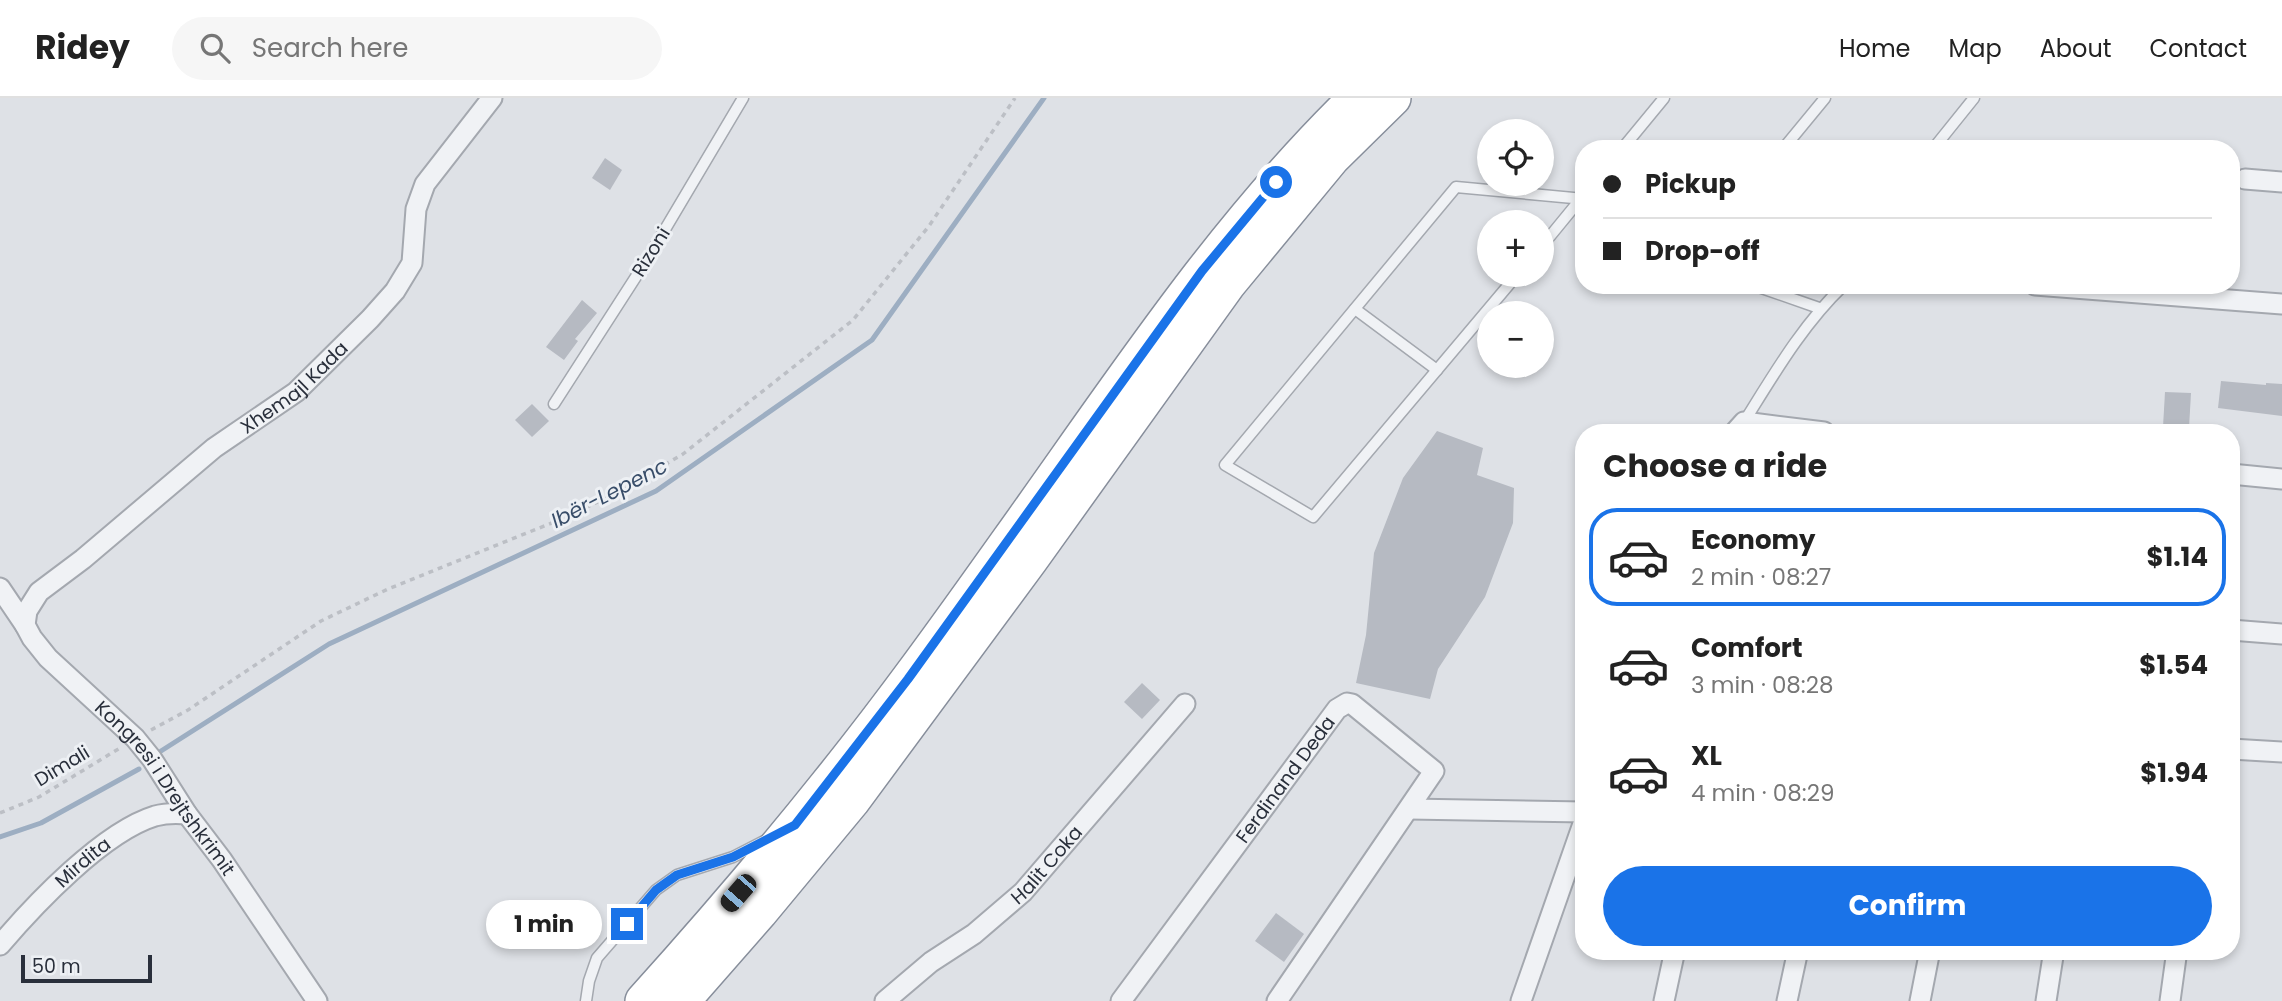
<!DOCTYPE html>
<html lang="en">
<head>
<meta charset="utf-8">
<style>
	:root { --surface:#fff; --page:#f6f6f6; --text:#222; --muted:#767676; --line:#e0e0e0; --accent:#1a73e8 }
	body { margin:0; font-family:Poppins,sans-serif; background:var(--page); color:var(--text); height:100vh; display:flex; flex-direction:column; font-size:26px; white-space:nowrap }
	* { box-sizing:border-box; margin:0 }
	p { font-size:23px; color:var(--muted) }
	.icon { flex:none; width:38px; height:38px; fill:none; stroke:currentColor; stroke-width:2; stroke-linecap:round; stroke-linejoin:round }
	.map { position:relative; flex:1; overflow:hidden }
	.sheet { position:absolute; left:1575px; top:326px; width:665px; height:536px; display:flex; flex-direction:column; background:var(--surface); border-radius:28px; box-shadow:0 4px 10px #0003 }
	.sheet>* { flex:none }
	.guide { position:absolute; left:1575px; top:42px; width:665px; height:154px; border-radius:28px; box-shadow:0 4px 10px #0003; display:grid; align-content:center; height:154px; padding:0 28px; background:var(--surface) }
	.controls { position:absolute; left:1477px; top:21px; display:grid; gap:14px }
	.controls a { display:grid; place-items:center; width:77px; height:77px; border-radius:50%; background:var(--surface); box-shadow:0 4px 10px #0003; font-size:35px }
	.scale { position:absolute; left:21px; bottom:18px; width:131px; box-sizing:border-box; padding-left:7px; border:4px solid #292f3b; border-top:0; font-size:19px; line-height:24px; white-space:nowrap; color:#292f3b; -webkit-text-stroke:5px #edf0f4; paint-order:stroke }
	.end { position:absolute; width:32px; height:32px; margin:-16px; border:9px solid #1a73e8; background:#fff; box-shadow:0 0 0 4px #fff }
	.from { border-radius:50% }
	.bubble { position:absolute; height:49px; border-radius:24px; background:var(--surface); box-shadow:0 4px 10px #0003; font-size:23px; font-weight:700; line-height:49px; text-align:center }
	.car { position:absolute; width:21px; height:42px; margin:-21px -10px; border-radius:9px; box-shadow:0 0 5px 2px #0007; background:linear-gradient(#222 24%,#8ab4d8 0 40%,#222 0 76%,#8ab4d8 0 86%,#222 0) }
	.guide b { display:flex; align-items:center; gap:24px; height:66px; font-size:26px }
	.guide b+b { border-top:2px solid var(--line) }
	.guide i { width:18px; height:18px; background:var(--text) }
	ul { padding:0; list-style:none }
	li { display:flex; align-items:center; gap:21px; height:98px; margin:0 14px 10px; padding:0 14px; border:4px solid transparent; border-radius:28px }
	li div { flex:1 }
	li b { display:block; font-size:26px }
	li em { font-style:normal; font-weight:700 }
	li.active { border-color:var(--accent) }
	li>.icon { width:63px; height:63px; stroke-width:1.5 }
	h2 { padding:0 28px; font-size:32px; line-height:84px }
	.button { display:flex; gap:14px; margin-top:auto; padding:14px 28px }
	.button a { flex:1; height:80px; border-radius:42px; background:var(--accent); color:#fff; font-size:28px; font-weight:700; line-height:80px; text-align:center }
	header { display:flex; align-items:center; gap:42px; box-sizing:border-box; height:98px; padding:0 35px; background:var(--surface); border-bottom:2px solid var(--line) }
	header strong { font-size:33px }
	nav { display:flex; gap:38px; margin-inline-start:auto; font-size:24px }
	.search { width:490px; height:63px; background:var(--page); display:flex; align-items:center; gap:18px; box-sizing:border-box; padding:0 24px; border-radius:38px; color:var(--muted); font-size:26px }
	.map>svg:first-child { display:block }
	.lines { fill:none; stroke-linecap:round; stroke-linejoin:round }
	.stream { stroke:#9daec2; stroke-width:5 }
	.building { fill:#b6bac2 }
	.service-casing { stroke:#a4a8af; stroke-width:13 }
	.minor-casing { stroke:#a4a8af; stroke-width:23 }
	.motorway-casing { stroke:#878e9b; stroke-width:38 }
	.path { stroke:#bcbfc5; stroke-width:3.5; stroke-dasharray:5 5; stroke-linecap:butt }
	.service { stroke:#f0f2f5; stroke-width:10 }
	.minor { stroke:#f0f2f5; stroke-width:19 }
	.motorway { stroke:#fff; stroke-width:35 }
	.route { stroke:#1a73e8; stroke-width:9 }
	.labels { text-anchor:middle; dominant-baseline:central; stroke-width:6; stroke-linejoin:round; paint-order:stroke }
	.street-label { font-size:19px; fill:#292f3b; stroke:#edf0f4 }
	.water-label { font-size:21px; font-style:italic; fill:#384d69; stroke:#edf0f4 }
</style>
</head>
<body>
<header>
<strong>Ridey</strong>
<div class="search"><svg class="icon" aria-label="search" viewBox="0 0 24 24"><circle cx="10" cy="10" r="6"/><path d="M15 15l6 6"/></svg>Search here</div>
<nav><a>Home</a><a>Map</a><a>About</a><a>Contact</a></nav>
</header>
<div class="map">
<svg width="2282" height="903" viewBox="0 0 2282 903">
	<rect width="100%" height="100%" fill="#dee1e6"/>
	<g class="lines">
		<g class="stream">
			<path d="M161,653l168,-107 327,-153 216,-151 172,-242"/>
			<path d="M0,739l41,-14 98,-54"/>
		</g>
	</g>
	<g class="building">
		<path d="M605,60l17,12 -12,20 -18,-12z"/>
		<path d="M582,202l15,13 -22,26 3,2 -14,19 -18,-13z"/>
		<path d="M2221,283l45,4v-2l16,1v32l-64,-8z"/>
		<path d="M2165,294l26,1 -2,35 -26,-1z"/>
		<path d="M532,306l17,17 -17,16 -17,-17z"/>
		<path d="M1437,333l46,17 -6,27 37,13 -1,35 -28,74 -47,72 -8,30 -74,-16 10,-48 8,-82 29,-75z"/>
		<path d="M1142,585l18,17 -18,19 -18,-17z"/>
		<path d="M1276,815l28,21 -20,28 -29,-21z"/>
	</g>
	<g class="lines">
		<g class="service-casing">
			<g id="service">
				<path d="M1622,51l42,-51"/>
				<path d="M1783,51l42,-51"/>
				<path d="M1933,51l41,-51"/>
				<path d="M1542,148l41,-50"/>
				<path d="M1517,177l-204,242 -88,-52 231,-278 128,12"/>
				<path d="M1753,187l66,23"/>
				<path d="M1355,211l82,61"/>
				<path d="M554,306l94,-146 95,-160"/>
				<path d="M1744,324c30,-48 59,-98 100,-137"/>
				<path d="M586,903l3,-20 8,-23 59,-68 21,-15 56,-18 33,-17"/>
			</g>
		</g>
		<g class="minor-casing">
			<g id="minor">
				<path d="M2245,81l37,3"/>
				<path d="M2035,187l247,19"/>
				<path d="M1735,334l9,-10 80,10"/>
				<path d="M2231,376l51,5"/>
				<path id="s1" d="M0,490l25,37 7,13 16,20 87,80 17,21 35,55 35,46 95,141"/>
				<path id="s2" d="M25,527l2,-14 12,-19 44,-33 131,-111 82,-56 74,-73 25,-28 17,-28 4,-54 9,-25 67,-86"/>
				<path d="M2231,532l51,4"/>
				<path d="M2231,651l51,3"/>
				<path d="M1409,711l175,3"/>
				<path id="s3" d="M0,847c35,-41 103,-113 155,-129 11,-3 21,-3 32,-2"/>
				<path id="s4" d="M885,903l46,-39 43,-28 49,-42 162,-188"/>
				<path id="s5" d="M1121,903l216,-292 10,-6 5,1 82,67 -157,230"/>
				<path d="M1521,903l63,-180"/>
				<path d="M1664,903l11,-51"/>
				<path d="M1787,903l11,-51"/>
				<path d="M1920,903l10,-51"/>
				<path d="M2046,903l8,-51"/>
				<path d="M2170,903l7,-51"/>
			</g>
		</g>
		<g class="motorway-casing">
			<g id="motorway">
				<path d="M643,903c63,-70 125,-142 184,-216 64,-79 124,-163 183,-246 109,-152 211,-310 346,-441"/>
				<path d="M682,903l78,-89 92,-111 178,-241 198,-276 104,-126 61,-60"/>
			</g>
		</g>
		<g class="path">
			<path d="M151,632l37,-20 133,-89 67,-32 171,-69 58,-27 66,-39 170,-134 76,-94 86,-128"/>
			<path d="M0,715l39,-16 81,-49"/>
		</g>
		<use href="#service" class="service"/>
		<use href="#minor" class="minor"/>
		<use href="#motorway" class="motorway"/>
	</g>
	<g class="lines">
		<path class="route" d="M627,826l29,-34 21,-15 56,-18 62,-32 113,-146 294,-408 74,-89"/>
	</g>
	<g class="labels">
		<g class="street-label">
			<text transform="translate(651 154) rotate(-58)">Rizoni</text>
			<text stroke="none"><textPath href="#s2" startOffset="364">Xhemajl Kada</textPath></text>
			<text transform="translate(62 668) rotate(-31)">Dimali</text>
			<text stroke="none"><textPath href="#s5" startOffset="276">Ferdinand Deda</textPath></text>
			<text stroke="none"><textPath href="#s1" startOffset="261">Kongresi i Drejtshkrimit</textPath></text>
			<text stroke="none"><textPath href="#s3" startOffset="117">Mirdita</textPath></text>
			<text stroke="none"><textPath href="#s4" startOffset="212">Halit Coka</textPath></text>
		</g>
		<g class="water-label">
			<text transform="translate(609 395) rotate(-27)">Ibër-Lepenc</text>
		</g>
	</g>
</svg>
<div class="controls">
<a><svg class="icon" aria-label="locate" viewBox="0 0 24 24"><circle cx="12" cy="12" r="6"/><path d="M12 2v4M12 18v4M2 12h4M18 12h4"/></svg></a>
<a>+</a>
<a>−</a>
</div>
<div class="scale">50 m</div>
<i class="end from" style="left:1276px;top:84px"></i>
<i class="end" style="left:627px;top:826px"></i>
<div class="bubble" style="left:486px;top:802px;width:116px">1 min</div>
<i class="car" style="left:738px;top:795px;rotate:221deg"></i>
<div class="guide">
<b><i class="from"></i>Pickup</b>
<b><i></i>Drop-off</b>
</div>
<section class="sheet">
<h2>Choose a ride</h2>
<ul>
<li class="active"><svg class="icon" aria-label="car" viewBox="0 0 24 24"><path d="M5 17H2v-5l4-1 3-4h7l3 4 3 1v5h-3M9 17h6M6 11h13"/><circle cx="7" cy="17" r="2"/><circle cx="17" cy="17" r="2"/></svg><div><b>Economy</b><p>2 min · 08:27</p></div><em>$1.14</em></li>
<li><svg class="icon" aria-label="car" viewBox="0 0 24 24"><path d="M5 17H2v-5l4-1 3-4h7l3 4 3 1v5h-3M9 17h6M6 11h13"/><circle cx="7" cy="17" r="2"/><circle cx="17" cy="17" r="2"/></svg><div><b>Comfort</b><p>3 min · 08:28</p></div><em>$1.54</em></li>
<li><svg class="icon" aria-label="car" viewBox="0 0 24 24"><path d="M5 17H2v-5l4-1 3-4h7l3 4 3 1v5h-3M9 17h6M6 11h13"/><circle cx="7" cy="17" r="2"/><circle cx="17" cy="17" r="2"/></svg><div><b>XL</b><p>4 min · 08:29</p></div><em>$1.94</em></li>
</ul>
<div class="button"><a>Confirm</a></div>
</section>
</div>
</body>
</html>
